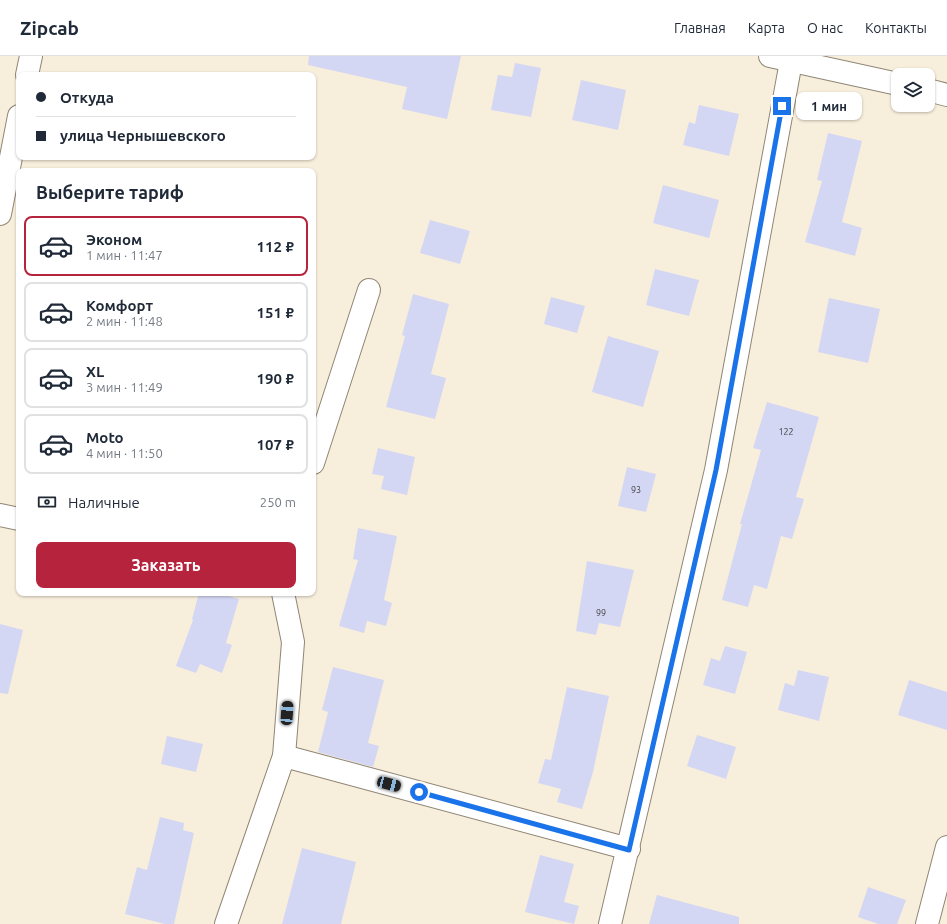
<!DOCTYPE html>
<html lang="ru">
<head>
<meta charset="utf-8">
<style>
	:root { --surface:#fff; --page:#f2f2f3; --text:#1f2937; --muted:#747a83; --line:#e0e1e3; --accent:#b5233c }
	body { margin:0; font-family:Ubuntu,sans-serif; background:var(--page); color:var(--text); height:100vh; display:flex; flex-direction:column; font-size:15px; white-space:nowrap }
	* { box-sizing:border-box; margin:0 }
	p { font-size:13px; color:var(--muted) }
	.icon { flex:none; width:22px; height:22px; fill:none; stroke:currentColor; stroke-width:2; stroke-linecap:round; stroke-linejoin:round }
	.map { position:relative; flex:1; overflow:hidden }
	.details { position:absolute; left:16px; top:112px; width:300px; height:428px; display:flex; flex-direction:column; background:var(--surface); border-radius:8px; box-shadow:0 1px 3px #0004 }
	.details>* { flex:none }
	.top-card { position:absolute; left:16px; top:16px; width:300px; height:88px; border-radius:8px; box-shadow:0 1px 3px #0004; display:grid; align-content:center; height:88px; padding:0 20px; background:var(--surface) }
	.fabs { position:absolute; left:891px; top:12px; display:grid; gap:8px }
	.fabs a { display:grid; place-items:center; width:44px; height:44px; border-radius:8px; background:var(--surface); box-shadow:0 1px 3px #0004; font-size:20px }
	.end { position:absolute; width:18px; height:18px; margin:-9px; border:5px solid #1a73e8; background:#fff; box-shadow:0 0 0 2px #fff }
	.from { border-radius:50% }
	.bubble { position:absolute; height:28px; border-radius:8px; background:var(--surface); box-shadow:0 1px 3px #0004; font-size:13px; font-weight:700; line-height:28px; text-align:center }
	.car { position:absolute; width:12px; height:24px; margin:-12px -6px; border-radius:5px; box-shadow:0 0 3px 1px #0007; background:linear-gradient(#222 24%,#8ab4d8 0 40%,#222 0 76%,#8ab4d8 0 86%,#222 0) }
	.top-card b { display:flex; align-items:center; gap:14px; height:38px; font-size:15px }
	.top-card b+b { border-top:1px solid var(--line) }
	.top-card i { width:10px; height:10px; background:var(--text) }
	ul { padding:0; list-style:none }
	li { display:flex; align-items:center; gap:12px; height:60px; margin:0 8px 6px; padding:0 12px; border:2px solid var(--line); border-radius:8px }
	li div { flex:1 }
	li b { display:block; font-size:15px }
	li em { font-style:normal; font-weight:700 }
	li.on { border-color:var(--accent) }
	li>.icon { width:36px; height:36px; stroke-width:1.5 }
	h2 { padding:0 20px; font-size:18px; line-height:48px }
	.pay { display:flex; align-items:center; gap:10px; height:44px; padding:0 20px; font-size:15px }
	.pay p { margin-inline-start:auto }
	.button { display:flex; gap:8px; margin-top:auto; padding:8px 20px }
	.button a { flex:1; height:46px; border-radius:8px; background:var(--accent); color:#fff; font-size:16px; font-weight:700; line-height:46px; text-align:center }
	header { display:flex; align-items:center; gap:24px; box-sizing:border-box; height:56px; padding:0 20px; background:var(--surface); border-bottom:1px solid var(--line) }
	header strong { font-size:19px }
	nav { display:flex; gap:22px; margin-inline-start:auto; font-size:14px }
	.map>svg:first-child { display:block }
	.building { fill:#d4d7f3 }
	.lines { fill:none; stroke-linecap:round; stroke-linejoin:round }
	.street-casing { stroke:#8f8675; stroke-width:24 }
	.street { stroke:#fff; stroke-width:22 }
	.route { stroke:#1a73e8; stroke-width:5 }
	.labels { text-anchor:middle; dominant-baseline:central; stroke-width:3.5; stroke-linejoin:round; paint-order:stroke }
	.number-label { font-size:9px; fill:#424043 }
</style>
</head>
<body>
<header>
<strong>Zipcab</strong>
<nav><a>Главная</a><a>Карта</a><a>О нас</a><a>Контакты</a></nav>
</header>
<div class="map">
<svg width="947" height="868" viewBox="0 0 947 868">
	<rect width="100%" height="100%" fill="#f8eedc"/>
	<g class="building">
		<path d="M309,0h152l-14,63 -45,-10 5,-22 -99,-22z"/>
		<path d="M515,7l26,5 -10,49 -40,-7 7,-35 14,2z"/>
		<path d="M581,24l45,10 -8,40 -46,-10z"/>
		<path d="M699,49l40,9 -10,42 -46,-11 6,-23 6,2z"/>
		<path d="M828,77l34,8 -20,81 20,6 -7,28 -50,-14 17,-61 -5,-1z"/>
		<path d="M663,129l56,15 -10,38 -56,-15z"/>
		<path d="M430,164l40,11 -10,33 -40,-11z"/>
		<path d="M655,213l44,11 -10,36 -43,-11z"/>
		<path d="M413,238l36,10 -18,70 15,4 -11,41 -49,-12 19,-71 -3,-1z"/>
		<path d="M551,241l34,9 -8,27 -33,-9z"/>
		<path d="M829,242l51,11 -12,54 -50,-11z"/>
		<path d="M608,280l51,15 -16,56 -51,-15z"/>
		<path d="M767,346l52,15 -23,80 8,2 -12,40 -11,-3 -14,53 -13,-4 -6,22 -26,-7 20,-76h-2l21,-74 -8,-2z"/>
		<path d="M378,392l37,9 -8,38 -26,-6 3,-13 -12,-2z"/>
		<path d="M627,411l29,7 -10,38 -28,-6z"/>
		<path d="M358,472l39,8 -13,64 8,3 -6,23 -19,-5 -3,12 -25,-7 19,-66 -5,-1z"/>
		<path d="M587,505l47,9 -14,57 -21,-4 -3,12 -20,-4z"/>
		<path d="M199,537h20l20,6 -13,44 6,2 -10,28 -22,-9 -4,9 -20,-7 17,-46 -1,-1z"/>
		<path d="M0,568l23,6 -15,64 -8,-1z"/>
		<path d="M725,590l22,6 -12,42 -32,-9 8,-27 9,3z"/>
		<path d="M333,611l51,13 -16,63 11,3 -6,21 -55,-15 10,-40 -6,-2z"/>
		<path d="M798,614l31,7 -10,44 -41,-11 7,-27 9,3z"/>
		<path d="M909,624l38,12v38l-49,-15z"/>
		<path d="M567,631l42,9 -16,76 -11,37 -25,-7 4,-13 -23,-6 7,-24 6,1z"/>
		<path d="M697,679l39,12 -10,32 -39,-13z"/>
		<path d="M167,680l36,8 -7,28 -35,-8z"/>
		<path d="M160,761l24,6 -1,7 11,3 -20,91h-9l-40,-10 12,-47 10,3z"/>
		<path d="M302,792l54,14 -15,62h-59z"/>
		<path d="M540,799l34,9 -10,38 15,4 -5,18 -49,-12z"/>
		<path d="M868,831l38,13 -9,24h-19l-20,-7z"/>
		<path d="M657,839l82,22v7h-90z"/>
	</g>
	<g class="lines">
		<g class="street-casing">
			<g id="street">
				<path d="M770,0l128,28"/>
				<path d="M27,19l4,-19"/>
				<path d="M928,34l19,5"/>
				<path d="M0,158l19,-98"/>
				<path d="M313,407l56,-173"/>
				<path d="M0,459l19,4"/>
				<path d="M284,700l345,93"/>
				<path d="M226,868l58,-168 9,-114 -10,-49"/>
				<path d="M610,868l106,-454 76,-414"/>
				<path d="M927,868l20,-77"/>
			</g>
		</g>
		<use href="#street" class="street"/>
	</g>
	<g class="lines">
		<path class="route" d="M419,736l210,58 87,-380 66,-364"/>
	</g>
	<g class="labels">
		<g class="number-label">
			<text x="786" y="376">122</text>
			<text x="636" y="434">93</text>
			<text x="601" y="557">99</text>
		</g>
	</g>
</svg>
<div class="fabs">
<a><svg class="icon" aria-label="layers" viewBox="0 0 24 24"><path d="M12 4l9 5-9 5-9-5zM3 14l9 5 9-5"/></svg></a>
</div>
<i class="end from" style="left:419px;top:736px"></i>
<i class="end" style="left:782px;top:50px"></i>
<div class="bubble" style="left:796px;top:36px;width:66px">1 мин</div>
<i class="car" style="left:287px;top:657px;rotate:4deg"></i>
<i class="car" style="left:389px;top:728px;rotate:105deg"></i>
<div class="top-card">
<b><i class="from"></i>Откуда</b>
<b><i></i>улица Чернышевского</b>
</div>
<section class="details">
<h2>Выберите тариф</h2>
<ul>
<li class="on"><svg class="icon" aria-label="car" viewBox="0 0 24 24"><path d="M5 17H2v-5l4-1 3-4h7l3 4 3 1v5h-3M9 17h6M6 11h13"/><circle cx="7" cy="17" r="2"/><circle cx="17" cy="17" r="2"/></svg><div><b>Эконом</b><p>1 мин · 11:47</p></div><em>112 ₽</em></li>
<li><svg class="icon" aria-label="car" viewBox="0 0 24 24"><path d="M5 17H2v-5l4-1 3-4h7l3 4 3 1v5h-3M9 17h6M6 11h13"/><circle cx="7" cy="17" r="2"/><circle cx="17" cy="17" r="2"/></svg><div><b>Комфорт</b><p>2 мин · 11:48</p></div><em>151 ₽</em></li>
<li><svg class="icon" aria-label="car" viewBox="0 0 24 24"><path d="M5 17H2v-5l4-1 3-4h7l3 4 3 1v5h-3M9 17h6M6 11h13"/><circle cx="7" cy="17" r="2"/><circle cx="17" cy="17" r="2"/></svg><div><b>XL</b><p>3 мин · 11:49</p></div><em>190 ₽</em></li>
<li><svg class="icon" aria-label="car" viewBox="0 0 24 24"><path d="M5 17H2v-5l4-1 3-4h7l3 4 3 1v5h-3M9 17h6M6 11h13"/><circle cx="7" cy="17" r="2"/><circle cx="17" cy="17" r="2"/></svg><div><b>Moto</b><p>4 мин · 11:50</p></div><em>107 ₽</em></li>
</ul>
<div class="pay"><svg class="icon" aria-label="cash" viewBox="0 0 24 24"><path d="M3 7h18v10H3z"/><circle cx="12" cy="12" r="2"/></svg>Наличные<p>250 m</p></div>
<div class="button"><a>Заказать</a></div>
</section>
</div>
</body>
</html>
